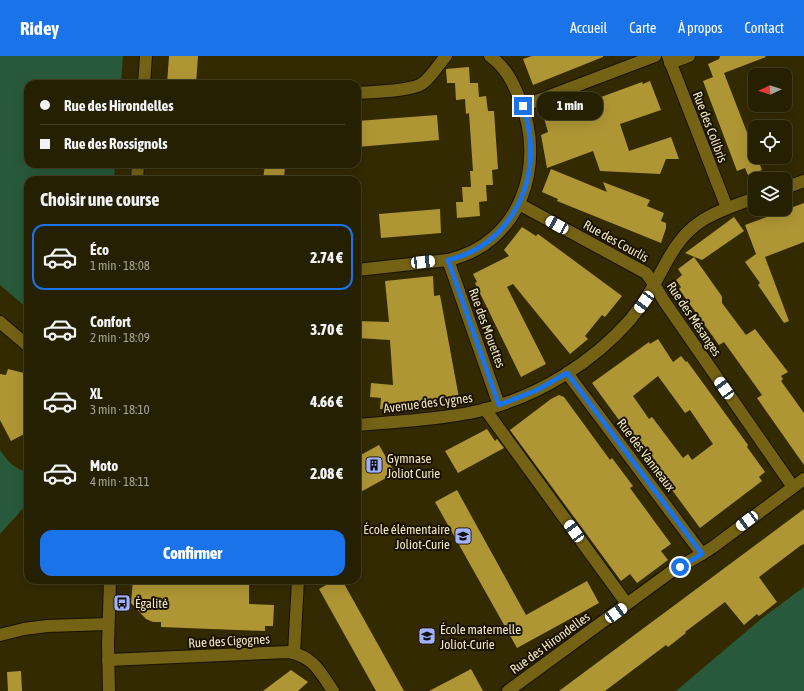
<!DOCTYPE html>
<html lang="fr">
<head>
<meta charset="utf-8">
<style>
	:root { --surface:#262002; --page:#322d11; --text:#f1f3f6; --muted:#a4a399; --line:#423e24; --accent:#1a73e8 }
	body { margin:0; font-family:"Asap Condensed",sans-serif; background:var(--page); color:var(--text); height:100vh; display:flex; flex-direction:column; font-size:15px; white-space:nowrap }
	* { box-sizing:border-box; margin:0 }
	p { font-size:13px; color:var(--muted) }
	.icon { flex:none; width:22px; height:22px; fill:none; stroke:currentColor; stroke-width:2; stroke-linecap:round; stroke-linejoin:round }
	.map { position:relative; flex:1; overflow:hidden }
	.drawer { position:absolute; left:24px; top:120px; width:337px; height:408px; display:flex; flex-direction:column; background:var(--surface); border-radius:12px; box-shadow:0 4px 16px #0002,0 0 0 1px var(--line) }
	.drawer>* { flex:none }
	.guide { position:absolute; left:24px; top:24px; width:337px; height:88px; border-radius:12px; box-shadow:0 4px 16px #0002,0 0 0 1px var(--line); display:grid; align-content:center; height:88px; padding:0 16px; background:var(--surface) }
	.needle { width:26px; rotate:266deg }
	.tools { position:absolute; left:748px; top:12px; display:grid; gap:8px }
	.tools a { display:grid; place-items:center; width:44px; height:44px; border-radius:8px; background:var(--surface); box-shadow:0 4px 16px #0002,0 0 0 1px var(--line); font-size:20px }
	.end { position:absolute; width:18px; height:18px; margin:-9px; border:5px solid #1a73e8; background:#fff; box-shadow:0 0 0 2px #fff }
	.from { border-radius:50% }
	.bubble { position:absolute; height:28px; border-radius:12px; background:var(--surface); box-shadow:0 4px 16px #0002,0 0 0 1px var(--line); font-size:13px; font-weight:800; line-height:28px; text-align:center }
	.car { position:absolute; width:12px; height:24px; margin:-12px -6px; border-radius:5px; box-shadow:0 0 3px 1px #0007; background:linear-gradient(#fff 24%,#345 0 40%,#fff 0 76%,#345 0 86%,#fff 0) }
	.guide b { display:flex; align-items:center; gap:14px; height:38px; font-size:15px }
	.guide b+b { border-top:1px solid var(--line) }
	.guide i { width:10px; height:10px; background:var(--text) }
	ul { padding:0; list-style:none }
	li { display:flex; align-items:center; gap:12px; height:66px; margin:0 8px 6px; padding:0 8px; border:2px solid transparent; border-radius:12px }
	li div { flex:1 }
	li b { display:block; font-size:15px }
	li em { font-style:normal; font-weight:800 }
	li.active { border-color:var(--accent) }
	li>.icon { width:36px; height:36px; stroke-width:1.5 }
	h2 { padding:0 16px; font-size:18px; line-height:48px }
	.button { display:flex; gap:8px; margin-top:auto; padding:8px 16px }
	.button a { flex:1; height:46px; border-radius:12px; background:var(--accent); color:#fff; font-size:16px; font-weight:800; line-height:46px; text-align:center }
	header { display:flex; align-items:center; gap:24px; box-sizing:border-box; height:56px; padding:0 20px; background:var(--accent); color:#fff }
	header strong { font-size:19px }
	nav { display:flex; gap:22px; margin-inline-start:auto; font-size:14px }
	.map>svg:first-child { display:block }
	.green { fill:#29593b }
	.building { fill:#af9635; fill-rule:evenodd }
	.lines { fill:none; stroke-linecap:round; stroke-linejoin:round }
	.minor-casing { stroke:#181200; stroke-width:14 }
	.minor { stroke:#746215; stroke-width:12 }
	.route { stroke:#1a73e8; stroke-width:5 }
	.labels { text-anchor:middle; dominant-baseline:central; stroke-width:4; stroke-linejoin:round; paint-order:stroke }
	.street-label { font-size:13px; fill:#f0e7c4; stroke:#1a1200 }
	.poi-label { font-size:13px; fill:#f0e7c4; stroke:#1a1200; text-anchor:start }
</style>
</head>
<body>
<header>
<strong>Ridey</strong>
<nav><a>Accueil</a><a>Carte</a><a>À propos</a><a>Contact</a></nav>
</header>
<div class="map">
<svg width="804" height="635" viewBox="0 0 804 635">
	<rect width="100%" height="100%" fill="#332a02"/>
	<g class="green">
		<path d="M0,0h123l-2,28h-93v80h87l-1,16h-86v129l-28,-24z"/>
		<path d="M0,394c7,11 16,20 28,22v31l-28,31z"/>
		<path d="M804,531v104h-128l85,-72z"/>
	</g>
	<g class="building">
		<path d="M169,0h29l-2,28h-29z"/>
		<path d="M532,0h71v1l-70,28 -10,-26z"/>
		<path d="M720,0h45l1,1 -42,16 31,80v4h2l5,13 -14,5 -3,-7 -8,3 -34,-90 10,-4 -5,-13 11,-5z"/>
		<path d="M469,11l1,16h8l1,14 7,-1 2,15h6l4,58 -6,1 1,15h-7l1,16 -8,1 1,14 -23,2 -1,-16h7l-1,-15h9l-1,-16h3l-4,-58 -3,1 -1,-15 -9,1 -1,-17h-8l-1,-14z"/>
		<path d="M650,25l11,29 -41,14 9,27 42,-14 8,22h-13l-6,15 -60,-3 -7,-20 -46,17 -6,-33 7,-3 -4,-14 98,-36 1,2z"/>
		<path d="M437,59l2,25 -82,7v-26z"/>
		<path d="M265,108l20,1 -1,15h-21z"/>
		<path d="M551,113l56,23 -4,-10 47,18 -3,6 17,7 -3,8 5,2v5l-5,15 -104,-42 1,-2 -16,-7z"/>
		<path d="M804,147v39l-39,15 24,64 -5,2 -26,-38 2,-2 -15,-21 11,-8 -11,-29z"/>
		<path d="M440,153l1,24 -60,5 -2,-24z"/>
		<path d="M734,161l10,14 -42,29 -17,-7z"/>
		<path d="M522,171l14,9 2,-2 84,62 -17,21 -3,-2 -17,21 3,3 -18,15 -57,-70 -6,3 39,77 -25,13 -46,-94 2,-1 -4,-8 36,-18 -5,-6z"/>
		<path d="M694,201l27,38 1,2v6l24,32 9,-6 33,43 -7,4 2,3 -2,2 23,32v52l-47,-67 5,-3 -38,-53 -5,3 -40,-56 2,-2 -5,-7 6,-5 -4,-6z"/>
		<path d="M433,220l1,20 6,-1 19,103 -54,9v1l-25,1 1,-11 -11,-1 1,-14 22,2 -3,-45 -33,-2v-17l32,1 -4,-41z"/>
		<path d="M658,283l15,23 8,-6 5,6 1,-1 61,84 -1,2 18,25 -6,5 3,4 -62,47 -72,-98 -1,1 -19,-26 -16,-22 57,-41 1,2zM658,320l27,37 5,-3 23,34 -21,16 -4,-6 -5,4 -31,-41 -3,2 -16,-23z"/>
		<path d="M8,313l16,4 -1,1 5,2v56l-17,9 -11,-21v-46l6,1z"/>
		<path d="M559,339l5,2 46,63 2,-2 21,28 -3,2 41,56 -10,7 7,9 -31,23 -7,-9 -9,7 -111,-151 41,-31z"/>
		<path d="M487,373l8,12 2,-2 7,9 -46,25 -13,-22z"/>
		<path d="M379,389l16,28 -38,21v-37z"/>
		<path d="M457,434l69,125 61,-34 12,22 -82,45 -82,-146z"/>
		<path d="M804,453v35l-4,2 -41,31 18,25 -18,14 -2,-2 -13,11 -19,-23 -40,30 1,1 -18,14 -2,-2 -61,46h-46z"/>
		<path d="M133,524h116v24l25,1 -1,21h-8v5l-104,-4v-5h-8l-7,-3 -15,-16z"/>
		<path d="M335,524h7l62,111h-28l-57,-102z"/>
		<path d="M471,613l12,22h-54l25,-13z"/>
		<path d="M291,614l17,12 -10,9h-35z"/>
		<path d="M21,615l1,20h-14l-1,-19z"/>
	</g>
	<g class="lines">
		<g class="minor-casing">
			<g id="minor">
				<path d="M668,0l59,152"/>
				<path d="M670,7l19,-7"/>
				<path d="M144,28l2,-28"/>
				<path d="M358,37c15,-1 55,-2 65,-10 8,-6 16,-19 23,-27"/>
				<path d="M523,50l132,-50"/>
				<path d="M137,124l1,-16"/>
				<path d="M785,132l19,-7"/>
				<path d="M519,148l127,69 8,11 10,17 129,186"/>
				<path d="M448,204l51,145"/>
				<path d="M357,214l91,-10c72,-16 99,-95 72,-160 -7,-18 -14,-32 -30,-44"/>
				<path d="M0,266l28,24"/>
				<path d="M567,317l135,181"/>
				<path d="M485,353l142,195"/>
				<path d="M357,369c26,-2 52,-4 78,-7 17,-2 34,-4 51,-9 54,-14 107,-47 144,-89 6,-8 13,-16 18,-25 16,-25 25,-55 52,-73 16,-11 36,-17 55,-24"/>
				<path d="M0,579l24,-6 23,-3 61,-2"/>
				<path d="M294,597l4,-73"/>
				<path d="M108,604l181,-8c25,5 31,20 44,39"/>
				<path d="M109,635l-1,-46 2,-65"/>
				<path d="M508,635l164,-120 30,-17 11,-7 91,-68"/>
			</g>
		</g>
		<use href="#minor" class="minor"/>
	</g>
	<g class="lines">
		<path class="route" d="M523,50c2,8 5,16 6,24 9,59 -22,116 -81,130l51,145 38,-15 30,-17 135,181 -22,13"/>
	</g>
	<defs>
		<g id="building-square" transform="scale(0.9)"><rect x="-9" y="-9" width="18" height="18" rx="4" fill="#a2b2fd" stroke="#1a1200"/><path d="M-4-6H4V6H1V3H-1V6H-4ZM-2.5-4.3h1.7v1.8h-1.7ZM.8-4.3h1.7v1.8H.8ZM-2.5-1h1.7V.8h-1.7ZM.8-1h1.7V.8H.8Z" fill="#111"/></g>
		<g id="school-square" transform="scale(0.9)"><rect x="-9" y="-9" width="18" height="18" rx="4" fill="#a2b2fd" stroke="#1a1200"/><path d="M0-5L7-2L0 1L-7-2ZM-4 1L0 2.5L4 1V4Q0 6-4 4Z" fill="#111"/></g>
		<g id="bus-square" transform="scale(0.9)"><rect x="-9" y="-9" width="18" height="18" rx="4" fill="#a2b2fd" stroke="#1a1200"/><path d="M-5-6H5V4H4V6H2V4H-2V6H-4V4H-5ZM-3.5-4V0h7V-4ZM-3.5 1.2v1.5H-2V1.2ZM2 1.2v1.5H3.5V1.2Z" fill="#111"/></g>
	</defs>
	<g fill-rule="evenodd">
		<use href="#building-square" x="374" y="409"/>
		<use href="#school-square" x="463" y="480"/>
		<use href="#bus-square" x="122" y="547"/>
		<use href="#school-square" x="427" y="580"/>
	</g>
	<g class="labels">
		<g class="street-label">
			<text transform="translate(710 71) rotate(69)">Rue des Colibris</text>
			<text transform="translate(616 185) rotate(29)">Rue des Courlis</text>
			<text transform="translate(694 263) rotate(56)">Rue des Mésanges</text>
			<text transform="translate(487 272) rotate(70)">Rue des Mouettes</text>
			<text transform="translate(428 347) rotate(-7)">Avenue des Cygnes</text>
			<text transform="translate(646 399) rotate(53)">Rue des Vanneaux</text>
			<text transform="translate(229 585) rotate(-3)">Rue des Cigognes</text>
			<text transform="translate(550 587) rotate(-36)">Rue des Hirondelles</text>
		</g>
		<g class="poi-label">
			<text x="387" y="402">Gymnase<tspan x="387" dy="15">Joliot Curie</tspan></text>
			<text x="450" y="473" text-anchor="end">École élémentaire<tspan x="450" dy="15">Joliot-Curie</tspan></text>
			<text x="135" y="547">Égalité</text>
			<text x="440" y="573">École maternelle<tspan x="440" dy="15">Joliot-Curie</tspan></text>
		</g>
	</g>
</svg>
<div class="tools">
<a><svg class="needle" viewBox="-14 -14 28 28"><path d="M0-13l5 13h-10z" fill="#e53935"/><path d="M0 13l5-13h-10z" fill="#a4a399"/></svg></a>
<a><svg class="icon" aria-label="locate" viewBox="0 0 24 24"><circle cx="12" cy="12" r="6"/><path d="M12 2v4M12 18v4M2 12h4M18 12h4"/></svg></a>
<a><svg class="icon" aria-label="layers" viewBox="0 0 24 24"><path d="M12 4l9 5-9 5-9-5zM3 14l9 5 9-5"/></svg></a>
</div>
<i class="end from" style="left:680px;top:511px"></i>
<i class="end" style="left:523px;top:50px"></i>
<div class="bubble" style="left:537px;top:36px;width:66px">1 min</div>
<i class="car" style="left:557px;top:169px;rotate:299deg"></i>
<i class="car" style="left:423px;top:206px;rotate:84deg"></i>
<i class="car" style="left:644px;top:246px;rotate:216deg"></i>
<i class="car" style="left:724px;top:332px;rotate:325deg"></i>
<i class="car" style="left:747px;top:465px;rotate:233deg"></i>
<i class="car" style="left:574px;top:475px;rotate:324deg"></i>
<i class="car" style="left:616px;top:557px;rotate:54deg"></i>
<div class="guide">
<b><i class="from"></i>Rue des Hirondelles</b>
<b><i></i>Rue des Rossignols</b>
</div>
<section class="drawer">
<h2>Choisir une course</h2>
<ul>
<li class="active"><svg class="icon" aria-label="car" viewBox="0 0 24 24"><path d="M5 17H2v-5l4-1 3-4h7l3 4 3 1v5h-3M9 17h6M6 11h13"/><circle cx="7" cy="17" r="2"/><circle cx="17" cy="17" r="2"/></svg><div><b>Éco</b><p>1 min · 18:08</p></div><em>2.74 €</em></li>
<li><svg class="icon" aria-label="car" viewBox="0 0 24 24"><path d="M5 17H2v-5l4-1 3-4h7l3 4 3 1v5h-3M9 17h6M6 11h13"/><circle cx="7" cy="17" r="2"/><circle cx="17" cy="17" r="2"/></svg><div><b>Confort</b><p>2 min · 18:09</p></div><em>3.70 €</em></li>
<li><svg class="icon" aria-label="car" viewBox="0 0 24 24"><path d="M5 17H2v-5l4-1 3-4h7l3 4 3 1v5h-3M9 17h6M6 11h13"/><circle cx="7" cy="17" r="2"/><circle cx="17" cy="17" r="2"/></svg><div><b>XL</b><p>3 min · 18:10</p></div><em>4.66 €</em></li>
<li><svg class="icon" aria-label="car" viewBox="0 0 24 24"><path d="M5 17H2v-5l4-1 3-4h7l3 4 3 1v5h-3M9 17h6M6 11h13"/><circle cx="7" cy="17" r="2"/><circle cx="17" cy="17" r="2"/></svg><div><b>Moto</b><p>4 min · 18:11</p></div><em>2.08 €</em></li>
</ul>
<div class="button"><a>Confirmer</a></div>
</section>
</div>
</body>
</html>
